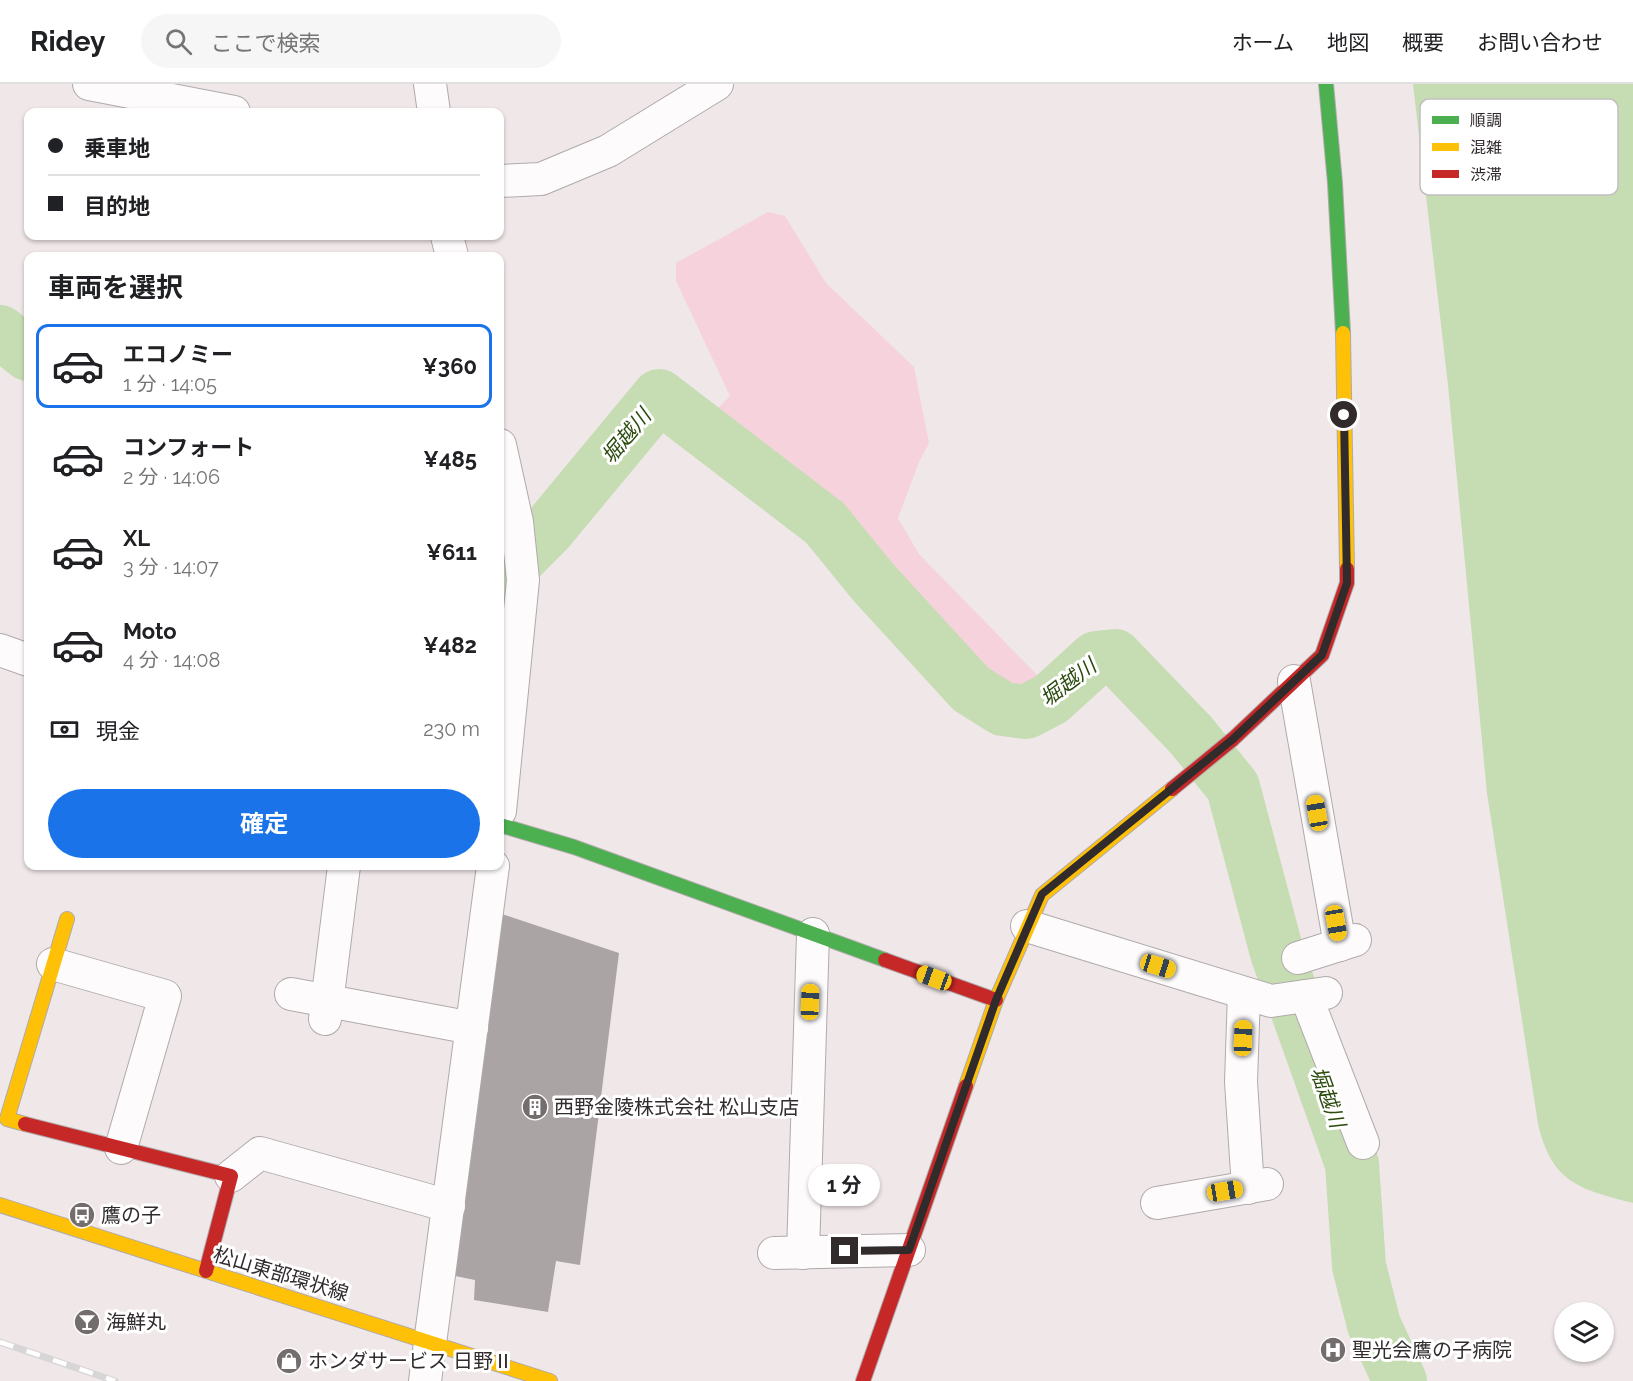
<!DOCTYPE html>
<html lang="ja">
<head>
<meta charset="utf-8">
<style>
	:root { --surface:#fff; --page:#f6f6f6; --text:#202124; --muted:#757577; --line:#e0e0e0; --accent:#1a73e8 }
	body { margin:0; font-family:Raleway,"Noto Sans JP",sans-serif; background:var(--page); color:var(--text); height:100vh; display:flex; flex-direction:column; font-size:22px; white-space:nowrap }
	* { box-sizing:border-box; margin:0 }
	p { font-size:20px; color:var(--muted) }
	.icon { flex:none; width:33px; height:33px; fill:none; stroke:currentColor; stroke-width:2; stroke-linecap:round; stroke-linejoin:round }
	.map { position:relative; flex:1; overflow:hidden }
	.panel { position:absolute; left:24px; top:168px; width:480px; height:618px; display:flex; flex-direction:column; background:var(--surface); border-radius:12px; box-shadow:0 2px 4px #0004 }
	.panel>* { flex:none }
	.hud { position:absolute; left:24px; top:24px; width:480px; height:132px; border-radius:12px; box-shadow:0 2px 4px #0004; display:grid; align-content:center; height:132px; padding:0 24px; background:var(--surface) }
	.tools { position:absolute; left:1554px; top:1218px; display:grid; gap:12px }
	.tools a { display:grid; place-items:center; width:60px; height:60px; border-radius:50%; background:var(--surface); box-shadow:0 2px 4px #0004; font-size:30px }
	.end { position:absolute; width:27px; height:27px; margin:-14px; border:8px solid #312b2c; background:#fff; box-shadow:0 0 0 3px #fff }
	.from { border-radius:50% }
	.bubble { position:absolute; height:42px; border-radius:21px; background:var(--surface); box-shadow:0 2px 4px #0004; font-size:20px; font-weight:700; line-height:42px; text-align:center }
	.car { position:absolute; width:18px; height:36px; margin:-18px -9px; border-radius:8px; box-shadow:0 0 4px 2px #0007; background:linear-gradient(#f5c518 24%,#345 0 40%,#f5c518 0 76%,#345 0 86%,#f5c518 0) }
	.hud b { display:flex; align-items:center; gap:21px; height:57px; font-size:22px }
	.hud b+b { border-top:2px solid var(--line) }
	.hud i { width:15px; height:15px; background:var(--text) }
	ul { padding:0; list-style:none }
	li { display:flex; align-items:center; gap:18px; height:84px; margin:0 12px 9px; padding:0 12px; border:3px solid transparent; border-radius:12px }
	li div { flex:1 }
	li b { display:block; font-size:22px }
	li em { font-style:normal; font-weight:700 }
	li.selected { border-color:var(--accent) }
	li>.icon { width:54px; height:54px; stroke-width:1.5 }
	h2 { padding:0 24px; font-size:27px; line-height:72px }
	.pay { display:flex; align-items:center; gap:15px; height:66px; padding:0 24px; font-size:22px }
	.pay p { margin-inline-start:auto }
	.primary-button { display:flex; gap:12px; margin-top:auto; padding:12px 24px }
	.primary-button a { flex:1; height:69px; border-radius:36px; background:var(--accent); color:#fff; font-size:24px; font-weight:700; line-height:69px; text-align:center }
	header { display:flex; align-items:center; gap:36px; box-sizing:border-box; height:84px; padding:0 30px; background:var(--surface); border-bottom:2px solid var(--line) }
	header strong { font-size:28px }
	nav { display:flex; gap:33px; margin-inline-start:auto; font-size:21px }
	.search { width:420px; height:54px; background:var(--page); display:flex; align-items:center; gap:15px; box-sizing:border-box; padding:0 21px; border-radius:33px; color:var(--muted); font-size:22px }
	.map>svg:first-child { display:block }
	.green { fill:#f6d3dc }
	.water { fill:#c6dcb3 }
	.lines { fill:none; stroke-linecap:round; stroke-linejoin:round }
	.river { stroke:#c6dcb3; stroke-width:54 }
	.building { fill:#aaa4a5 }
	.street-casing { stroke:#b0aaab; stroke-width:34 }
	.fast-casing { stroke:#b0aaab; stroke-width:16 }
	.slow-casing { stroke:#b0aaab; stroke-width:16 }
	.jam-casing { stroke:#b0aaab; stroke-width:16 }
	.street { stroke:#fdfbfc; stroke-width:32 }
	.fast { stroke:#4caf50; stroke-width:14 }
	.slow { stroke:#ffc107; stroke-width:14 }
	.jam { stroke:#c62828; stroke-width:14 }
	.rail-casing { stroke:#d7d5d5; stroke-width:7 }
	.rail { stroke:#fff; stroke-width:4.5; stroke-dasharray:14; stroke-linecap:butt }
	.route { stroke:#312b2c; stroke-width:8 }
	.labels { text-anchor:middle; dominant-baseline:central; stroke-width:6; stroke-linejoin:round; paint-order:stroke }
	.poi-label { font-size:20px; fill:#312b2c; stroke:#fff; text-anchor:start }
	.street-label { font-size:20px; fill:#312b2c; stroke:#fff }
	.water-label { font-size:21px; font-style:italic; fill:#2c4c0f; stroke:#fff }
	.key { fill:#fff; stroke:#c1bfc0; stroke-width:1.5 }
	.key-label { font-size:16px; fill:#312b2c }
</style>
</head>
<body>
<header>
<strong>Ridey</strong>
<div class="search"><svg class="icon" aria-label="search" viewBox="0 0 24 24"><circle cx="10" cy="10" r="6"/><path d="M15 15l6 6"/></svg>ここで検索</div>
<nav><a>ホーム</a><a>地図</a><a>概要</a><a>お問い合わせ</a></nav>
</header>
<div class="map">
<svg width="1633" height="1297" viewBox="0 0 1633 1297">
	<rect width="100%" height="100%" fill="#f0e7e9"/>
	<path class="green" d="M768,128l17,4 41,67 88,84 15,76 -10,19 -21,56 21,36 121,124 -5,15 -29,5 -29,-17 -147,-164 -120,-101 20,-20 -54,-115v-18z"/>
	<path class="water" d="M1413,0h220v1119c-54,-14 -81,-20 -95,-79l-51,-331 -39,-408z"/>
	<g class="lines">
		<g class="river">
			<path d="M0,248l28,22"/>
			<path d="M500,487l9,-2 38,-38 112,-135 166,127 48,59 98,107 32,20 23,3 25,-13 45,-41 19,-2 76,79 42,52 44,166 75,211 7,102 15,59 26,56"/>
		</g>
	</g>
	<path class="building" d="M496,828l123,41 -39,312 -24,-4 -8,51 -74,-12 1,-20 -25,-5z"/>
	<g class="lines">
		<g class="street-casing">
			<g id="street">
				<path d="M89,0l145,28"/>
				<path d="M430,0l4,28"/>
				<path d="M500,97l41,-2 67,-28 109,-67"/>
				<path d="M447,152l5,20"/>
				<path d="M500,361l17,77 6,58 -23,231"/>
				<path d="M0,566l28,10"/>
				<path d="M1294,597l46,264"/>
				<path d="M1027,842l244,75 55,-8"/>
				<path d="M1298,874l57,-18"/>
				<path d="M53,880l112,32 -44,152"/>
				<path d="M1244,909l-3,89 7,106"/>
				<path d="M291,910l181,34"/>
				<path d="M1306,912l57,147"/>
				<path d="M325,935l19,-153"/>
				<path d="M231,1092l29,-23 189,53"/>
				<path d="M1157,1119l110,-19"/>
				<path d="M774,1169l135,-3"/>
				<path d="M803,1169l10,-319"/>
				<path d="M425,1297l68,-515"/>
			</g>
		</g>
		<g class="fast-casing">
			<g id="fast">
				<path d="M1326,0l9,99 8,150"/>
				<path d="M500,741l74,22 311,113"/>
			</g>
		</g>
		<g class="slow-casing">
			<g id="slow">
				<path d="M1343,249l4,236"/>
				<path d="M966,1002l30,-86 46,-105 130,-106"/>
				<path d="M25,1040l-18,-5 60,-200"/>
				<path d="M0,1121l550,176"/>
			</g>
		</g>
		<g class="jam-casing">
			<g id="jam">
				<path d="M1172,705l61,-50 89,-84 25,-72v-14"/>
				<path d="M885,876l111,40"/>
				<path d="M25,1040l206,52 -25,95"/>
				<path d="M863,1297l103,-295"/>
			</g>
		</g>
		<use href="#street" class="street"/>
		<use href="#fast" class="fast"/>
		<use href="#slow" class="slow"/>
		<use href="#jam" class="jam"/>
		<g class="rail-casing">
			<path id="rail" d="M0,1258l115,39"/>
		</g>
		<use href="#rail" class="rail"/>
	</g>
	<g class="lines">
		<path class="route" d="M845,1167l64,-1 87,-250 46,-106 191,-155 89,-84 25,-72 -3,-168"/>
	</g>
	<defs>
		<g id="building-disc" transform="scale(1.35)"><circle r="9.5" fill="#746d6e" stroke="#fff"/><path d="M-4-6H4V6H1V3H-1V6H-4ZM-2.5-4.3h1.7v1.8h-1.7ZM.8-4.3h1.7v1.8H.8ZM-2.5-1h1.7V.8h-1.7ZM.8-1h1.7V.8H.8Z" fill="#fff"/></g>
		<g id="bus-disc" transform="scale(1.35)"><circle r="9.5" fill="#746d6e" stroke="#fff"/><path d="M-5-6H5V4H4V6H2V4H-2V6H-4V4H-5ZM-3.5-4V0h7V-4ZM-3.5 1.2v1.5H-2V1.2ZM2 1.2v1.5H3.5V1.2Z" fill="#fff"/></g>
		<g id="bar-disc" transform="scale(1.35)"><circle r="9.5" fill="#746d6e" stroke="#fff"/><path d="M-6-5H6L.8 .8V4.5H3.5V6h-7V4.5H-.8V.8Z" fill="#fff"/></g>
		<g id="hospital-disc" transform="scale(1.35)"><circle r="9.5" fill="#746d6e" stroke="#fff"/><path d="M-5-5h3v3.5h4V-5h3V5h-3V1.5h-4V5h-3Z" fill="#fff"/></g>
		<g id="shop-disc" transform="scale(1.35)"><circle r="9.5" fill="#746d6e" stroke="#fff"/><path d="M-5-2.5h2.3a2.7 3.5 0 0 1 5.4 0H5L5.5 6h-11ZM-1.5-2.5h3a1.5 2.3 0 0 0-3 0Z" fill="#fff"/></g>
	</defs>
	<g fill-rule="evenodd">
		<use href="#building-disc" x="535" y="1023"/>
		<use href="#bus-disc" x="82" y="1131"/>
		<use href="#bar-disc" x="87" y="1238"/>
		<use href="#hospital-disc" x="1333" y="1266"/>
		<use href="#shop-disc" x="289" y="1277"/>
	</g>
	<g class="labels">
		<g class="poi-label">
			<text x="554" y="1023">西野金陵株式会社 松山支店</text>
			<text x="101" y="1131">鷹の子</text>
			<text x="106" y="1238">海鮮丸</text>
			<text x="1352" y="1266">聖光会鷹の子病院</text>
			<text x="308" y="1277">ホンダサービス 日野Ⅱ</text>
		</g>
		<g class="street-label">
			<text transform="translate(281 1190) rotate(17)">松山東部環状線</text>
		</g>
		<g class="water-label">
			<text transform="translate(626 352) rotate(-50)">堀越川</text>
			<text transform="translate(1068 598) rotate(-37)">堀越川</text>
			<text transform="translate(1328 1013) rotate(70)">堀越川</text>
		</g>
	</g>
	<rect x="1420" y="15" width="198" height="96" rx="9" class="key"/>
	<rect x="1432" y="32" width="27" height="8" fill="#4caf50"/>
	<rect x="1432" y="59" width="27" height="8" fill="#ffc107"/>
	<rect x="1432" y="86" width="27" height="8" fill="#c62828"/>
	<g class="key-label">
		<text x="1470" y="42">順調</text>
		<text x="1470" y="69">混雑</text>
		<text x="1470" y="96">渋滞</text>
	</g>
</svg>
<div class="tools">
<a><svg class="icon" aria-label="layers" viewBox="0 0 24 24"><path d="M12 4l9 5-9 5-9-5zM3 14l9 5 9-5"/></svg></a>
</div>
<i class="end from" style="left:1344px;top:331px"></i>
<i class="end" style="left:845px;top:1167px"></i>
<div class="bubble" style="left:808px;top:1080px;width:72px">1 分</div>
<i class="car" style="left:1317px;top:729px;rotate:350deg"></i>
<i class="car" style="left:1336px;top:839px;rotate:170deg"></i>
<i class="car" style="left:1158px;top:882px;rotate:107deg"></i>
<i class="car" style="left:934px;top:894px;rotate:290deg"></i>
<i class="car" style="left:810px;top:918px;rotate:2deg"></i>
<i class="car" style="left:1243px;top:954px;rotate:2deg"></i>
<i class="car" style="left:1225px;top:1107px;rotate:81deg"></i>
<div class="hud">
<b><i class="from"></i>乗車地</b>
<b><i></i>目的地</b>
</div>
<section class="panel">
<h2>車両を選択</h2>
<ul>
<li class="selected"><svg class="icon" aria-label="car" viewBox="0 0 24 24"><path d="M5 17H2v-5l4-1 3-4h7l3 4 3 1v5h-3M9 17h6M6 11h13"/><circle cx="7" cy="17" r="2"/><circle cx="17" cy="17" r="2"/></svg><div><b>エコノミー</b><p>1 分 · 14:05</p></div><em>¥360</em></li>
<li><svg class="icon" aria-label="car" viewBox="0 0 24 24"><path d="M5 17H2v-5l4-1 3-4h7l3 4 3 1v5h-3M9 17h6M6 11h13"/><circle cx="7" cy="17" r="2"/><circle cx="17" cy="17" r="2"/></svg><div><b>コンフォート</b><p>2 分 · 14:06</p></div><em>¥485</em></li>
<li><svg class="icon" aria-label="car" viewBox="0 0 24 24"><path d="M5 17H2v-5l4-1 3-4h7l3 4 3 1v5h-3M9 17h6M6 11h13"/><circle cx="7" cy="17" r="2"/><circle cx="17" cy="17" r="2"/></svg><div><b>XL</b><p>3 分 · 14:07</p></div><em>¥611</em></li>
<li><svg class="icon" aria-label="car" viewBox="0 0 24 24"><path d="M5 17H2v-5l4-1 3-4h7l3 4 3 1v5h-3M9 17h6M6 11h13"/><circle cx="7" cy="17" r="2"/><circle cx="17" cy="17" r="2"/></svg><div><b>Moto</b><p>4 分 · 14:08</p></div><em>¥482</em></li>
</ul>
<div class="pay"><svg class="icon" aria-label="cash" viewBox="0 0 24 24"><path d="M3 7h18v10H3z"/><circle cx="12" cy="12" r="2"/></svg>現金<p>230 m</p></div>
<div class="primary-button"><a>確定</a></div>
</section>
</div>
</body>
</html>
